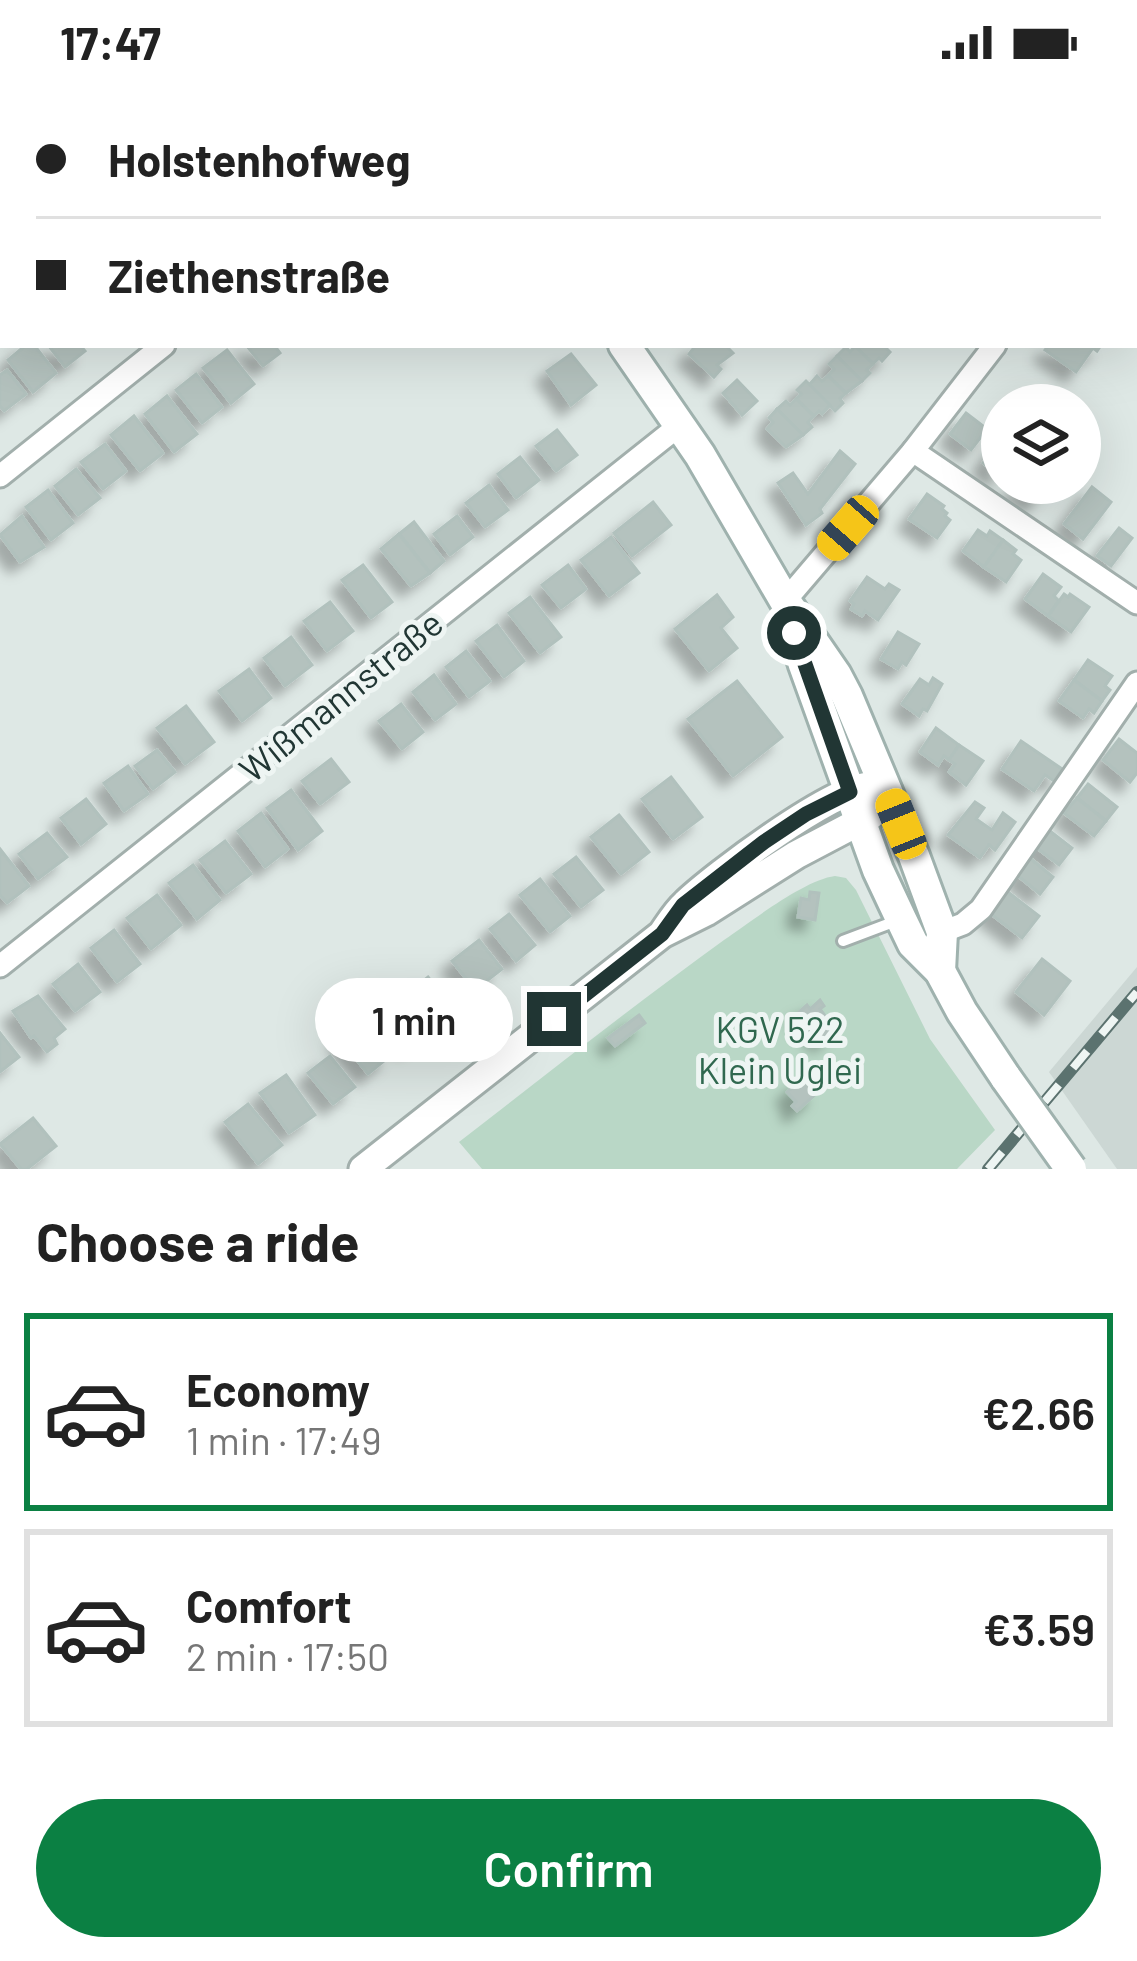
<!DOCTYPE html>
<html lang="en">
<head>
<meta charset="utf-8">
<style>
	:root { --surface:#fff; --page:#f6f6f6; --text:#222; --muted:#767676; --line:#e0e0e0; --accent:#0b8043 }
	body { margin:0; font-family:Barlow,sans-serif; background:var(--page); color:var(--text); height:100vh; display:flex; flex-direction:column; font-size:45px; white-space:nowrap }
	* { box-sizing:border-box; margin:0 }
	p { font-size:39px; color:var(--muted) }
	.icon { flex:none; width:66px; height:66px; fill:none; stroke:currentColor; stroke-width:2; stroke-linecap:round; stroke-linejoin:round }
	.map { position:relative; height:1085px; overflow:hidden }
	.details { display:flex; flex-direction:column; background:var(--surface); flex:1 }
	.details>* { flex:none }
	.guide { position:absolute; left:0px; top:0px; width:1137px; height:264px; box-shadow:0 12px 48px #0002; display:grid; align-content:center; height:264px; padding:0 36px; background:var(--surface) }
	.tools { position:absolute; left:981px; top:300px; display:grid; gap:24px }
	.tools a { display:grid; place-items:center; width:120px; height:120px; border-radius:50%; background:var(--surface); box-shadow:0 12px 48px #0002; font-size:60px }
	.end { position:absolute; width:54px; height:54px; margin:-27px; border:15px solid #213634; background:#fff; box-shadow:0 0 0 6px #fff }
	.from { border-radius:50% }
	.bubble { position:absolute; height:84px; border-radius:42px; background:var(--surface); box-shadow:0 12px 48px #0002; font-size:39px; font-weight:600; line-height:84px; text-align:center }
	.car { position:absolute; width:36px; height:72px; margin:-36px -18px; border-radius:15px; box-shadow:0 0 9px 3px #0007; background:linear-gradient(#f5c518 24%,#345 0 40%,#f5c518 0 76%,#345 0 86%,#f5c518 0) }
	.guide b { display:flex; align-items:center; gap:42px; height:114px; font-size:45px }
	.guide b+b { border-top:3px solid var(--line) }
	.guide i { width:30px; height:30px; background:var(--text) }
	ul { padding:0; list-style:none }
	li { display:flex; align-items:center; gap:36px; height:198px; margin:0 24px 18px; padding:0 12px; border:6px solid var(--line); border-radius:0px }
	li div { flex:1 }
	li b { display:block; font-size:45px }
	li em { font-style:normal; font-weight:600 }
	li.selected { border-color:var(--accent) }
	li>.icon { width:108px; height:108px; stroke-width:1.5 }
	h2 { padding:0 36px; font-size:54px; line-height:144px }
	.cta { display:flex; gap:24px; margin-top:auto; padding:24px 36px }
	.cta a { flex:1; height:138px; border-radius:72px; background:var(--accent); color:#fff; font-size:48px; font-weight:600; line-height:138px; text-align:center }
	.status { display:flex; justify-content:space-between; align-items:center; height:84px; padding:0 60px; background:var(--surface); direction:ltr }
	.status svg { height:33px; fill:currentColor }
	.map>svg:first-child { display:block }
	.built { fill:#ccd7d4 }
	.green { fill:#b9d7c6 }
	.building { fill:#b4c2be; stroke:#b1c1bd; stroke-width:3; filter:url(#shadow) }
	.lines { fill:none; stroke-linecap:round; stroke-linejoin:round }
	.service-casing { stroke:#a2afac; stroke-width:16 }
	.minor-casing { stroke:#a2afac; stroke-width:27 }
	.tertiary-casing { stroke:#a2afac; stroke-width:33 }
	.secondary-casing { stroke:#9fb2ae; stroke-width:36 }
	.service { stroke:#fff; stroke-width:10 }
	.minor { stroke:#fff; stroke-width:21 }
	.tertiary { stroke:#fff; stroke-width:27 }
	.secondary { stroke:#fff; stroke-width:30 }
	.rail-casing { stroke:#5b726f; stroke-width:12 }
	.rail { stroke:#eef5f3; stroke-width:8; stroke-dasharray:22; stroke-linecap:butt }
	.secondary-bridge-casing { stroke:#9fb2ae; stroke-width:36; stroke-linecap:butt }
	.secondary-bridge { stroke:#fff; stroke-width:30 }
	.route { stroke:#213634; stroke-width:15 }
	.labels { text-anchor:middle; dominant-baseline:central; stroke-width:10; stroke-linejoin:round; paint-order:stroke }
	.street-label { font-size:36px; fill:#213634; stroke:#eef5f3 }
	.park-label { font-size:36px; fill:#30684f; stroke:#eef5f3 }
</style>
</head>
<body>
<div class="status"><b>17:47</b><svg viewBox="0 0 49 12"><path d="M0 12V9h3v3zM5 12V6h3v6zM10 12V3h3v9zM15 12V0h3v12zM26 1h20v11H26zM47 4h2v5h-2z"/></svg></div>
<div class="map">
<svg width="1137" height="1085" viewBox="0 0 1137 1085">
	<defs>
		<filter id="shadow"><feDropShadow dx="-11" dy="11" stdDeviation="6" flood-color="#0004"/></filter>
	</defs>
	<rect width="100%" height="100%" fill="#dee8e5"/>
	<path class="built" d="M1137,883v202h-20l-68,-97z"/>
	<path class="green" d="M835,792l11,2 10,12 74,149 65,91 -38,39h-475l-23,-27c88,-68 175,-137 265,-202 28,-19 80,-60 111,-64z"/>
	<g class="building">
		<path d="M26,261h8l22,28 -23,19 -25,-32z"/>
		<path d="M48,261h32l5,6 -20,16z"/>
		<path d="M246,261h28l6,8 -17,13z"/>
		<path d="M696,261h29l8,8 -16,12 4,4 -7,8 -25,-23z"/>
		<path d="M883,261l7,7 -8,9 -3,-3 -6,6 -18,-18z"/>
		<path d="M1049,261h52l-4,6 -4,-3 -17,24 -31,-22z"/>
		<path d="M855,262l18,18 -6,6 3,3 -8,8 -25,-25 9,-9 4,5z"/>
		<path d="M227,266l27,34 -23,19 -28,-35z"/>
		<path d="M571,270l25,31 -25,20 -24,-34z"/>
		<path d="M837,272l25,25 -16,12 -18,-17 6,-7 -5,-5z"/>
		<path d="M7,286l19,24 -22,17 -4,-5v-31z"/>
		<path d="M196,290l26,33 -20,16 -26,-33z"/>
		<path d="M817,292l5,5 6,-5 18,17 -6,6 3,4 -8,8 -26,-26z"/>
		<path d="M737,296l20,21 -15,14 -19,-22z"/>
		<path d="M806,297l24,24 -8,9 -3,-3 -5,5 -18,-17 5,-5 -4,-4z"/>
		<path d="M167,312l30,38 -23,18 -29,-38z"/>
		<path d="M796,315l18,17 -6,6 4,5 -9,8 -26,-26 9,-8 4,4z"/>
		<path d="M777,325l26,26 -17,12 -19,-18 6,-7 -4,-4z"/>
		<path d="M966,329l21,16 -16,21 -21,-16z"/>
		<path d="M134,332l29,37 -23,18 -29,-36z"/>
		<path d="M557,346l20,25 -21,16 -20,-25z"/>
		<path d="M1000,357l2,1v29l-3,4 -16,-12z"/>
		<path d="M105,360l21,27 -23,18 -22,-27z"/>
		<path d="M840,367l15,13 -35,45 2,4 -16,12 -28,-42 15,-10 15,21z"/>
		<path d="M520,373l19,23 -23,18 -18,-24z"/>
		<path d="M76,385l24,29 -22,17 -23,-29z"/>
		<path d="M1016,399h34l-14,19 -22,-16z"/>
		<path d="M489,401l19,25 -23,17 -19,-24z"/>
		<path d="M1092,403l19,15 -28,37 -19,-15z"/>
		<path d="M48,406l25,33 -22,17 -25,-33z"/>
		<path d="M927,410l17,12 -2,3 5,4 -2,3 5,4 -13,18 -28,-19z"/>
		<path d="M653,418l18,23 -39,31 -18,-23z"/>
		<path d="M22,432l22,31 -24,15 -20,-27z"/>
		<path d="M457,432l16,21 -23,18 -16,-21z"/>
		<path d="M414,438l30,39 -14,12 -31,-39z"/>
		<path d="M1119,444l13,10 -21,28 -14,-10z"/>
		<path d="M978,446l9,6 3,-5 13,9 -19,27 -21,-16z"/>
		<path d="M399,450l31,39 -19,13 -30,-37z"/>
		<path d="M611,453l28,36 -30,23 -28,-36z"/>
		<path d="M1003,456l13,10 -3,4 8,6 -15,22 -22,-15z"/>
		<path d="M363,481l29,37 -21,16 -29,-38z"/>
		<path d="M568,481l18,24 -25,19 -19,-23z"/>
		<path d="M1043,490l18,13 -7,9 5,5 -11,15 -23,-17z"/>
		<path d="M867,493l18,12 4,-5 10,6 -21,30 -13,-9 -3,5 -11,-7 3,-5 -4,-3z"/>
		<path d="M1064,510l4,3 2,-3 19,13 -18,25 -23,-16z"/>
		<path d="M717,511l16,22 -12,11 16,20 -28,23 -34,-42z"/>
		<path d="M530,513l31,40 -21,16 -31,-40z"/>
		<path d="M330,518l23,29 -26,20 -23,-30z"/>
		<path d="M497,541l27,36 -20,16 -28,-36z"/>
		<path d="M898,548l21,12 -13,21 -4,-3 -4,7 -17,-10z"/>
		<path d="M291,553l21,28 -27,21 -21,-28z"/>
		<path d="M466,567l24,30 -21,16 -23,-30z"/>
		<path d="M1088,576l24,16 -7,10 5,4 -8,11 -28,-21z"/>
		<path d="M249,585l22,29 -29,23 -23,-30z"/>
		<path d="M434,591l22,29 -21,16 -22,-28z"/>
		<path d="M933,594l9,6 -15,27 -4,-2 -4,7 -17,-12 18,-25 9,6z"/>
		<path d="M1074,596l28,21 -8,12 -5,-4 -6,9 -24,-17z"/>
		<path d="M737,597l45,56 -49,39 -45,-57z"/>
		<path d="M401,620l22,28 -21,17 -23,-28z"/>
		<path d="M186,622l28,36 -29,22 -28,-36z"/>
		<path d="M936,644l23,17 -10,15 -5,-4 -6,9 -18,-13z"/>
		<path d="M1119,655l18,14v20l-7,9 -27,-22z"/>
		<path d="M1021,657l41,28 -8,12 -9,-6 -11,16 -32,-22z"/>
		<path d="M959,661l24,16 -17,24 -17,-13 6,-8 -6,-4z"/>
		<path d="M157,666l18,22 -22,17 -18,-23z"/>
		<path d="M331,675l18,23 -29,22 -18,-23z"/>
		<path d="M128,682l20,28 -24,17 -20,-28z"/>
		<path d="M671,693l31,40 -29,22 -31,-40z"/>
		<path d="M1088,700l29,23 -11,14 -29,-23z"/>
		<path d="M291,706l31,41 -24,19 -31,-42z"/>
		<path d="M1077,714l29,23 -12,15 -30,-23z"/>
		<path d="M86,715l20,25 -25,20 -20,-26z"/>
		<path d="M975,718l9,6 -8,11 16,11 11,-17 12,9 -20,28 -6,-5 -9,13 -32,-23z"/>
		<path d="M261,729l27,36 -23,18 -27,-36z"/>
		<path d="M619,731l30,37 -28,22 -30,-37z"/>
		<path d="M1046,744l26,20 -13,17 -26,-20z"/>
		<path d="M47,749l20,24 -29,22 -19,-25z"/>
		<path d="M225,757l26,33 -25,19 -26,-33z"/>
		<path d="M0,765l29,37 -22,17 -7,-8z"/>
		<path d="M576,773l27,33 -22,17 -27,-33z"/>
		<path d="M1030,774l23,19 -13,17 -23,-19z"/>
		<path d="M193,781l27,35 -23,19 -28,-36z"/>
		<path d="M540,795l30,37 -20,16 -30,-37z"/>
		<path d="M1004,805l35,27 -17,22 -35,-27z"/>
		<path d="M810,808l9,1 -4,27 -17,-3 3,-19 8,2z"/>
		<path d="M157,811l24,30 -30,24 -24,-31z"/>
		<path d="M509,830l26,31 -19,16 -26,-32z"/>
		<path d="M114,846l26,34 -23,18 -26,-34z"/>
		<path d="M479,856l23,29 -27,21 -23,-29z"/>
		<path d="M1042,875l28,22 -26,34 -28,-23z"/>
		<path d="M78,880l22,28 -25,19 -22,-27z"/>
		<path d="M428,893l25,32 -45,36 -26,-32z"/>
		<path d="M38,912l27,33 -11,9 3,6 -10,8 -13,-16 -3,2 -18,-27z"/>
		<path d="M820,916l4,6 -4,3 16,22 -13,10 -24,-29 8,-7 3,4z"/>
		<path d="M639,931l6,8 -30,23 -7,-8z"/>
		<path d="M362,937l28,35 -22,18 -28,-35z"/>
		<path d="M0,949l19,24 -19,15z"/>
		<path d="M330,972l25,31 -22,17 -25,-31z"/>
		<path d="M286,991l29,40 -26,18 -29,-40z"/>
		<path d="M804,993l14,15 -21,19 -5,-5 4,-4 -9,-10z"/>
		<path d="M248,1020l34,41 -24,19 -33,-42z"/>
		<path d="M33,1034l23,28 -29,23h-6l-21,-25z"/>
	</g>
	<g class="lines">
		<g class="service-casing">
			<g id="service">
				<path d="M1134,168l3,3"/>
				<path d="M843,857l53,-20"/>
			</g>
		</g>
		<g class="minor-casing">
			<g id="minor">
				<path d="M945,0l3,3"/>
				<path d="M719,3l3,-3"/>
				<path d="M1134,86l3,-4"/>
				<path d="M913,367l224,152"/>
				<path d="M0,392l164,-131"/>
				<path d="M785,517l128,-150 82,-106"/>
				<path d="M942,848l21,-8 18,-15 156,-226"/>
				<path d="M0,882l680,-541"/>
			</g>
		</g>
		<g class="tertiary-casing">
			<path id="tertiary" d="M363,1085l299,-235 44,-22 90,-57 74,-39 12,-11 6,-14c-8,-3 -10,-5 -18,-5 -37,1 -156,90 -185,118 -9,8 -16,20 -23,30"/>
		</g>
		<g class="secondary-casing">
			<g id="secondary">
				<path d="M427,0l3,3"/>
				<path d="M624,261l76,110 85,146 51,74 11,21 67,160 28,76 -2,39"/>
				<path d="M792,542l12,39 74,205 23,49 12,25 27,27 22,41 44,66"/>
			</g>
		</g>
		<use href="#service" class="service"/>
		<use href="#minor" class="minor"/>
		<use href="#tertiary" class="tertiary"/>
		<use href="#secondary" class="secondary"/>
		<g class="rail-casing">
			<path id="rail" d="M988,1085l149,-177"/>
		</g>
		<use href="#rail" class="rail"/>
		<g class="secondary-bridge-casing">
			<path id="secondary-bridge" d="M1006,994l65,91"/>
		</g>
		<use href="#secondary-bridge" class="secondary-bridge"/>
	</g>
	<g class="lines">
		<path class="route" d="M554,935l108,-85 21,-29 81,-63 42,-28 44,-22 -56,-159"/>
	</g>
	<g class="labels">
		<g class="street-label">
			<text transform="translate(340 611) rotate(-39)">Wißmannstraße</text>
		</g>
		<g class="park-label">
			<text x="780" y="944">KGV 522<tspan x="780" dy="41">Klein Uglei</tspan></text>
		</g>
	</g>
</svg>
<div class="tools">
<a><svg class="icon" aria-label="layers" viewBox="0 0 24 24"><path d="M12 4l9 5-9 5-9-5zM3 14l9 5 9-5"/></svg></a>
</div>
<i class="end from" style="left:794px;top:549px"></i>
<i class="end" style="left:554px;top:935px"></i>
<div class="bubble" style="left:315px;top:894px;width:198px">1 min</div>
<i class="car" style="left:848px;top:444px;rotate:221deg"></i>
<i class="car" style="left:901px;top:740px;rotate:338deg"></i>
<div class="guide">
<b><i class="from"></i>Holstenhofweg</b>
<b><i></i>Ziethenstraße</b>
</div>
</div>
<section class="details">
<h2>Choose a ride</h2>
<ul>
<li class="selected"><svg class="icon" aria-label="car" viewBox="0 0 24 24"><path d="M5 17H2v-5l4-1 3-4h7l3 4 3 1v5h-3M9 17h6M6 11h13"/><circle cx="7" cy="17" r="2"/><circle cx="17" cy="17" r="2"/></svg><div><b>Economy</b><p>1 min · 17:49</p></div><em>€2.66</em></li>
<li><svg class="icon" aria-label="car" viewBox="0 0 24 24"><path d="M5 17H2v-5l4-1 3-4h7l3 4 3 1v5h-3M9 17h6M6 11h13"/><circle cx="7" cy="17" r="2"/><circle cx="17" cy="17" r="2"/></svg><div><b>Comfort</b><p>2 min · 17:50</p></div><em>€3.59</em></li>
</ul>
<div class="cta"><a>Confirm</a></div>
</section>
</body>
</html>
